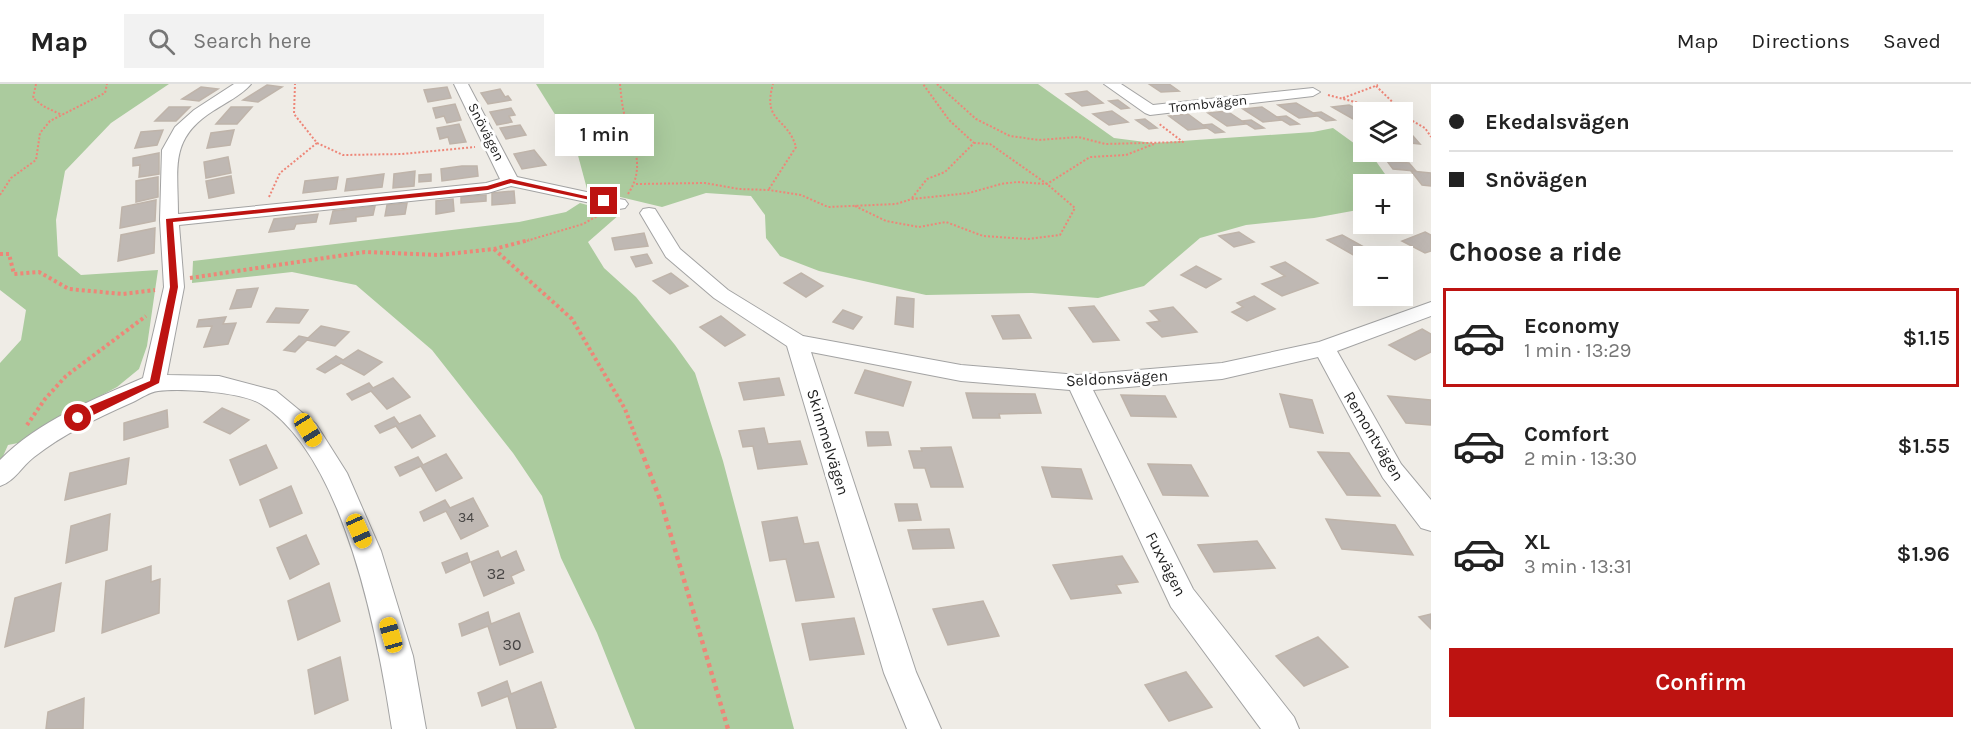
<!DOCTYPE html>
<html lang="en">
<head>
<meta charset="utf-8">
<style>
	:root { --surface:#fff; --page:#f2f2f2; --text:#222; --muted:#767676; --line:#e0e0e0; --accent:#bd1311 }
	body { margin:0; font-family:Karla,sans-serif; background:var(--page); color:var(--text); height:100vh; display:flex; flex-direction:column; font-size:22px; white-space:nowrap }
	* { box-sizing:border-box; margin:0 }
	p { font-size:20px; color:var(--muted) }
	.icon { flex:none; width:33px; height:33px; fill:none; stroke:currentColor; stroke-width:2; stroke-linecap:round; stroke-linejoin:round }
	.map { position:relative; flex:1; overflow:hidden }
	.sheet { display:flex; flex-direction:column; background:var(--surface); width:540px }
	.sheet>* { flex:none }
	.guide { display:grid; align-content:center; height:132px; padding:0 18px; background:var(--surface) }
	.tools { position:absolute; left:1353px; top:18px; display:grid; gap:12px }
	.tools a { display:grid; place-items:center; width:60px; height:60px; border-radius:0px; background:var(--surface); box-shadow:0 6px 24px #0002; font-size:30px }
	.end { position:absolute; width:27px; height:27px; margin:-14px; border:8px solid #bd1311; background:#fff; box-shadow:0 0 0 3px #fff }
	.from { border-radius:50% }
	.bubble { position:absolute; height:42px; border-radius:0px; background:var(--surface); box-shadow:0 6px 24px #0002; font-size:20px; font-weight:600; line-height:42px; text-align:center }
	.car { position:absolute; width:18px; height:36px; margin:-18px -9px; border-radius:8px; box-shadow:0 0 4px 2px #0007; background:linear-gradient(#f5c518 24%,#345 0 40%,#f5c518 0 76%,#345 0 86%,#f5c518 0) }
	.guide b { display:flex; align-items:center; gap:21px; height:57px; font-size:22px }
	.guide b+b { border-top:2px solid var(--line) }
	.guide i { width:15px; height:15px; background:var(--text) }
	ul { padding:0; list-style:none }
	li { display:flex; align-items:center; gap:18px; height:99px; margin:0 12px 9px; padding:0 6px; border:3px solid transparent; border-radius:0px }
	li div { flex:1 }
	li b { display:block; font-size:22px }
	li em { font-style:normal; font-weight:600 }
	li.active { border-color:var(--accent) }
	li>.icon { width:54px; height:54px; stroke-width:1.5 }
	h2 { padding:0 18px; font-size:27px; line-height:72px }
	.button { display:flex; gap:12px; margin-top:auto; padding:12px 18px }
	.button a { flex:1; height:69px; border-radius:0px; background:var(--accent); color:#fff; font-size:24px; font-weight:600; line-height:69px; text-align:center }
	header { display:flex; align-items:center; gap:36px; box-sizing:border-box; height:84px; padding:0 30px; background:var(--surface); border-bottom:2px solid var(--line) }
	header strong { font-size:28px }
	nav { display:flex; gap:33px; margin-inline-start:auto; font-size:21px }
	.search { width:420px; height:54px; background:var(--page); display:flex; align-items:center; gap:15px; box-sizing:border-box; padding:0 21px; border-radius:0px; color:var(--muted); font-size:22px }
	main { display:flex; flex:1; min-height:0 }
	.map>svg:first-child { display:block }
	.forest { fill:#abcb9e }
	.building { fill:#bfb8b3; stroke:#bfb4aa; stroke-width:1.5 }
	.lines { fill:none; stroke-linecap:round; stroke-linejoin:round }
	.street-casing { stroke:#a3a3a3; stroke-width:2 }
	.path-far2 { stroke:#ee8678; stroke-width:2; stroke-dasharray:2 2; stroke-linecap:butt }
	.path-far1 { stroke:#ee8678; stroke-width:4; stroke-dasharray:3 3; stroke-linecap:butt }
	.path { stroke:#ee8678; stroke-width:4.5; stroke-dasharray:4 4; stroke-linecap:butt }
	.street { fill:#fff; fill-rule:evenodd }
	.route { fill:#bd1311 }
	.labels { text-anchor:middle; dominant-baseline:central; stroke-width:6; stroke-linejoin:round; paint-order:stroke }
	.far-street-label { font-size:14px; fill:#1f1f1f; stroke:#fff }
	.number-label { font-size:14px; fill:#474544 }
	.street-label { font-size:16px; fill:#1f1f1f; stroke:#fff }
	.near-number-label { font-size:16px; fill:#474544 }
</style>
</head>
<body>
<header>
<strong>Map</strong>
<div class="search"><svg class="icon" aria-label="search" viewBox="0 0 24 24"><circle cx="10" cy="10" r="6"/><path d="M15 15l6 6"/></svg>Search here</div>
<nav><a>Map</a><a>Directions</a><a>Saved</a></nav>
</header>
<main>
<div class="map">
<svg width="1431" height="645" viewBox="0 0 1431 645">
	<rect width="100%" height="100%" fill="#efece6"/>
	<g class="forest">
		<path d="M0,0h169l-58,39 -46,48 -9,49 2,36 23,19 77,-5 -11,76 -8,23 -22,18 -71,38 -23,17 -15,3 -8,18v-100l21,-23 5,-30 -26,-20z"/>
		<path d="M536,0h502l76,54 39,5 160,-11 20,-4 40,29 19,27h-28l-1,25 -49,9 -68,7 -46,13 -56,48 -46,12 -66,-5 -106,2 -107,-24 -39,-15 -14,-18 -1,-23 -14,-19 -45,-3 -44,14 -75,-18 -11,-41z"/>
		<path d="M580,119l40,11 -32,28 16,26 32,29 39,48 20,28 28,88 71,268h-159l-38,-96 -36,-75 -19,-62 -29,-43 -81,-103 -76,-65 -64,-13 -100,11 1,-22 326,-39 47,-10z"/>
	</g>
	<g class="building">
		<path d="M1149,0h20l10,7 -18,1z"/>
		<path d="M267,1l15,2 -24,15 -15,-2z"/>
		<path d="M201,3l17,2 -19,12 -17,-2z"/>
		<path d="M447,3l4,11 -23,4 -4,-12z"/>
		<path d="M500,5l5,8 3,-1 3,4 -23,4 -7,-11z"/>
		<path d="M1087,7l16,12 -21,3 -16,-12z"/>
		<path d="M1118,16l11,8 -8,1 -12,-8z"/>
		<path d="M1296,19l17,10 4,3 -18,2 -21,-13z"/>
		<path d="M455,20l6,16 -14,3 -3,-7 -8,2 -3,-10z"/>
		<path d="M1349,21l15,7v5l-11,2 -21,-12z"/>
		<path d="M169,23h21l-14,14h-21z"/>
		<path d="M231,23h21l-15,17h-21z"/>
		<path d="M1262,23l15,10 5,3 -19,2 -20,-13z"/>
		<path d="M511,24l4,7 -6,1 3,6 -15,3 -7,-13z"/>
		<path d="M1112,27l16,11 -19,3 -16,-11z"/>
		<path d="M1227,27l15,10 4,3 -19,2 -19,-13z"/>
		<path d="M1321,28l14,8 -9,1 -13,-8z"/>
		<path d="M1188,30l15,11 4,3 -19,2 -19,-14z"/>
		<path d="M1286,32l13,8 -9,1 -13,-8z"/>
		<path d="M1145,35l12,9 -8,1 -13,-9z"/>
		<path d="M1251,36l13,8 -9,1 -13,-8z"/>
		<path d="M459,40l7,18 -16,2 -2,-7 -8,2 -3,-11z"/>
		<path d="M1212,40l12,8 -9,1 -12,-8z"/>
		<path d="M520,41l6,10 -20,4 -6,-11z"/>
		<path d="M163,46l-6,15 -22,3 6,-16z"/>
		<path d="M234,46l-4,15 -23,3 4,-15z"/>
		<path d="M1402,51l11,1 7,8 -18,-2z"/>
		<path d="M534,66l12,15 -24,4 -8,-15z"/>
		<path d="M159,69v21l-20,3 1,-12 -7,1v-8z"/>
		<path d="M228,73l3,16 -25,5 -2,-16z"/>
		<path d="M1387,77l22,2 7,8 -23,-2z"/>
		<path d="M462,82h15l1,10 -36,5 -1,-12z"/>
		<path d="M415,87l-1,15 -21,2 1,-14z"/>
		<path d="M1411,87l20,2v13l-9,-1z"/>
		<path d="M384,90l-2,13 -37,4 2,-12z"/>
		<path d="M431,90v7l-12,1v-7z"/>
		<path d="M231,92l3,17 -25,5 -3,-17z"/>
		<path d="M158,93v20l-22,5v-21z"/>
		<path d="M338,93l-2,12 -33,4 2,-12z"/>
		<path d="M514,107l1,12 -23,2v-12z"/>
		<path d="M486,111v6l-25,2v-6z"/>
		<path d="M453,115l1,12 -18,3v-13z"/>
		<path d="M156,116l-1,21 -35,7 2,-21z"/>
		<path d="M407,119l-2,11 -20,2 2,-11z"/>
		<path d="M375,122l-2,9 -17,2v4l-26,3 3,-13z"/>
		<path d="M318,130l-2,8 -20,2 -2,5 -25,3 5,-13z"/>
		<path d="M155,144l-1,25 -36,8 3,-26z"/>
		<path d="M1239,148l15,10 -20,5 -15,-11z"/>
		<path d="M1425,148l6,3v16l-6,2 -23,-12z"/>
		<path d="M644,149l4,13 -33,4 -3,-12z"/>
		<path d="M1342,151l38,21h-16v5l-37,-21z"/>
		<path d="M647,170l5,9 -16,4 -5,-10z"/>
		<path d="M1285,178l33,21 -36,13 -20,-12 23,-8 -14,-9z"/>
		<path d="M1196,182l25,13 -15,9 -25,-13z"/>
		<path d="M671,189l17,13 -18,8 -17,-13z"/>
		<path d="M801,189l22,13 -17,11 -22,-14z"/>
		<path d="M258,204l-7,19 -21,2 7,-19z"/>
		<path d="M1254,212l21,13 -28,12 -15,-9 11,-5 -6,-4z"/>
		<path d="M897,213l17,2 -1,28 -18,-3z"/>
		<path d="M1094,222l25,34 -26,2 -24,-34z"/>
		<path d="M1173,223l24,25 -35,5 -15,-14 13,-2 -10,-10z"/>
		<path d="M276,224l32,2 -9,13 -32,-1z"/>
		<path d="M843,226l19,7 -9,12 -20,-7z"/>
		<path d="M1019,231l12,23 -28,1 -11,-23z"/>
		<path d="M721,232l24,19 -20,11 -25,-19z"/>
		<path d="M226,233l-3,7 13,-1 -8,21 -24,3 8,-21 -15,1 2,-7z"/>
		<path d="M321,242l28,6 -14,14 -28,-6 -12,12 -11,-2 15,-14 9,2z"/>
		<path d="M1422,245l9,5v18l-16,8 -26,-15z"/>
		<path d="M358,266l24,12 -18,13 -23,-12 -16,10 -8,-4 19,-13 7,4z"/>
		<path d="M865,286l46,12 -8,24 -48,-13z"/>
		<path d="M393,294l17,19 -23,12 -16,-18 -19,9 -5,-6 22,-11 4,5z"/>
		<path d="M779,294l5,17 -40,5 -5,-17z"/>
		<path d="M966,309l69,1 6,19 -42,1 1,4h-27z"/>
		<path d="M1280,310l32,6 11,33 -33,-6z"/>
		<path d="M1121,311l44,1 11,21 -45,-1z"/>
		<path d="M1388,312l43,4v25l-25,-2z"/>
		<path d="M222,324l27,12 -19,14 -26,-12z"/>
		<path d="M167,326l1,17 -44,13v-17z"/>
		<path d="M420,331l15,21 -23,12 -16,-22 -16,7 -5,-7 19,-9 5,7z"/>
		<path d="M764,344l4,16 32,-3 7,23 -49,5 -5,-23 -10,1 -4,-16z"/>
		<path d="M866,348h22l3,13 -23,1z"/>
		<path d="M266,361l11,23 -37,17 -10,-25z"/>
		<path d="M951,363l12,40h-32l-6,-19h-11l-5,-17h13l-1,-3z"/>
		<path d="M1318,368l31,1 31,43 -33,-1z"/>
		<path d="M446,370l16,24 -26,13 -15,-25 -21,10 -5,-9 23,-10 5,8z"/>
		<path d="M129,374l-3,26 -61,16 5,-27z"/>
		<path d="M1148,380l43,1 17,31 -45,-1z"/>
		<path d="M1042,383l39,2 11,30 -40,-2z"/>
		<path d="M291,402l11,27 -32,14 -10,-27z"/>
		<path d="M473,414l15,28 -27,13 -15,-28 -22,10 -4,-9 25,-12 5,8z"/>
		<path d="M895,420h22l4,16 -22,1z"/>
		<path d="M110,430l-3,36 -41,13 5,-37z"/>
		<path d="M797,433l7,27 14,-2 16,55 -38,4 -10,-42 -16,2 -8,-39z"/>
		<path d="M1326,435l69,6 18,30 -71,-6z"/>
		<path d="M949,445l5,19 -41,1 -5,-19z"/>
		<path d="M306,451l13,29 -29,15 -13,-31z"/>
		<path d="M1257,457l18,27 -61,4 -16,-27z"/>
		<path d="M498,467l3,7 15,-7 8,19 -13,6 3,7 -30,13 -13,-34z"/>
		<path d="M467,469l3,9 -24,11 -4,-10z"/>
		<path d="M1122,472l16,26 -22,3 5,8 -50,6 -18,-34z"/>
		<path d="M151,482v16l9,-3 -1,34 -57,20 4,-52z"/>
		<path d="M61,499l-7,48 -49,16 10,-49z"/>
		<path d="M329,499l11,38 -42,19 -10,-39z"/>
		<path d="M983,517l16,35 -51,9 -15,-36z"/>
		<path d="M488,528l3,12 28,-11 14,39 -33,13 -12,-39 -26,10 -3,-12z"/>
		<path d="M1431,530v15l-12,-12z"/>
		<path d="M854,534l10,36 -54,6 -8,-36z"/>
		<path d="M1318,553l30,30 -44,19 -28,-30z"/>
		<path d="M340,573l8,43 -33,14 -7,-44z"/>
		<path d="M1186,588l26,35 -43,14 -24,-36z"/>
		<path d="M507,597l4,13 30,-12 15,45 -5,2h-34l-9,-33 -26,10 -4,-13z"/>
		<path d="M84,614l-1,31h-37l2,-17z"/>
	</g>
	<g class="lines">
		<g class="street-casing">
			<g id="street">
				<path d="M234,0h17c-9,11 -26,19 -38,27 -44,28 -35,56 -35,103l308,-31 14,-4 -46,-95h14l49,93 102,22 6,1 3,4 -3,4 -6,1 -108,-23 -23,7 -309,32 5,62 -17,88 52,1 57,15 40,33 31,49 34,78 32,105 13,73h-34c-14,-92 -47,-273 -131,-325 -19,-12 -80,-16 -103,-13 -8,1 -17,7 -25,11 -34,15 -70,32 -99,55 -13,10 -19,24 -34,29v-26c38,-39 94,-61 143,-82l21,-91 -4,-67 2,-70 13,-23 19,-17z"/>
				<path d="M1104,0h17l32,21 160,-17 7,4 -7,4 -163,19 -5,-2z"/>
				<path d="M649,124l6,1 25,40 48,41 75,46 158,29 117,10 144,-12 97,-21 112,-40v14l-94,35 64,113 30,36v31l-10,-3 -38,-50 -65,-121 -96,22 -129,11 100,199 101,128 5,12h-38l-90,-122 -101,-217 -109,-9 -150,-29 105,320 25,57h-34l-23,-56 -97,-327 -73,-48 -48,-41 -26,-44 3,-4z"/>
			</g>
		</g>
		<g class="path-far2">
			<path d="M36,0l-3,14 10,8 19,9"/>
			<path d="M620,0c1,11 2,22 5,33 8,28 21,50 3,77"/>
			<path d="M937,0l39,35 34,17 29,4 39,-3 27,7 78,-2 -25,-19"/>
			<path d="M1376,2l32,31"/>
			<path d="M1328,11l65,17"/>
			<path d="M1343,14l35,-13"/>
			<path d="M1402,31l23,13 6,9"/>
			<path d="M317,59l26,12 59,-1 73,-7"/>
			<path d="M636,100l69,-1 34,6 30,1 32,5 27,12 68,-3 16,-5 57,-6 32,-9 16,-2 30,2 43,-27 36,-2 28,-11"/>
			<path d="M769,105l27,-42c-9,-31 -34,-24 -23,-63"/>
			<path d="M0,111l11,-17 25,-18 4,-27 10,-12 55,-28 2,-9"/>
			<path d="M269,113l11,-24 37,-30 -23,-29 1,-30"/>
			<path d="M912,114l15,-19 18,-7 29,-29 -25,-23 -26,-36"/>
			<path d="M855,122l31,15 33,6 27,-5 37,14 45,3 32,-4 15,-27 -28,-24 -57,-40 -16,-1"/>
			<path d="M523,158l60,-18 18,-10"/>
		</g>
		<g class="path-far1">
			<path d="M494,165l78,70 53,90 16,42"/>
			<path d="M0,170h9l5,20 25,-2 30,17 54,5 32,-4"/>
			<path d="M190,194l175,-26 74,3 55,-6 35,-9"/>
			<path d="M27,341l18,-26 21,-23 80,-60"/>
		</g>
		<path class="path" d="M641,366l20,52 67,227"/>
		<use href="#street" class="street"/>
	</g>
	<path class="route" d="M510,95l98,22 -4,2 -93,-20 -23,7 -315,32 5,65 -19,96 -78,38 -3,1 -5,-4 17,-12 60,-25 20,-94 -4,-68 321,-33z"/>
	<g class="labels">
		<g class="far-street-label">
			<text transform="translate(1208 20) rotate(-6)">Trombvägen</text>
			<text transform="translate(486 48) rotate(63)">Snövägen</text>
		</g>
		<g class="number-label">
			<text x="466" y="433">34</text>
		</g>
		<g class="street-label">
			<text transform="translate(1117 294) rotate(-3)">Seldonsvägen</text>
			<text transform="translate(1374 352) rotate(59)">Remontvägen</text>
			<text transform="translate(828 358) rotate(73)">Skimmelvägen</text>
			<text transform="translate(1166 480) rotate(63)">Fuxvägen</text>
		</g>
		<g class="near-number-label">
			<text x="496" y="489">32</text>
			<text x="512" y="560">30</text>
		</g>
	</g>
</svg>
<div class="tools">
<a><svg class="icon" aria-label="layers" viewBox="0 0 24 24"><path d="M12 4l9 5-9 5-9-5zM3 14l9 5 9-5"/></svg></a>
<a>+</a>
<a>−</a>
</div>
<i class="end from" style="left:78px;top:334px"></i>
<i class="end" style="left:604px;top:117px"></i>
<div class="bubble" style="left:555px;top:30px;width:99px">1 min</div>
<i class="car" style="left:308px;top:346px;rotate:148deg"></i>
<i class="car" style="left:359px;top:447px;rotate:156deg"></i>
<i class="car" style="left:391px;top:551px;rotate:344deg"></i>
</div>
<section class="sheet">
<div class="guide">
<b><i class="from"></i>Ekedalsvägen</b>
<b><i></i>Snövägen</b>
</div>
<h2>Choose a ride</h2>
<ul>
<li class="active"><svg class="icon" aria-label="car" viewBox="0 0 24 24"><path d="M5 17H2v-5l4-1 3-4h7l3 4 3 1v5h-3M9 17h6M6 11h13"/><circle cx="7" cy="17" r="2"/><circle cx="17" cy="17" r="2"/></svg><div><b>Economy</b><p>1 min · 13:29</p></div><em>$1.15</em></li>
<li><svg class="icon" aria-label="car" viewBox="0 0 24 24"><path d="M5 17H2v-5l4-1 3-4h7l3 4 3 1v5h-3M9 17h6M6 11h13"/><circle cx="7" cy="17" r="2"/><circle cx="17" cy="17" r="2"/></svg><div><b>Comfort</b><p>2 min · 13:30</p></div><em>$1.55</em></li>
<li><svg class="icon" aria-label="car" viewBox="0 0 24 24"><path d="M5 17H2v-5l4-1 3-4h7l3 4 3 1v5h-3M9 17h6M6 11h13"/><circle cx="7" cy="17" r="2"/><circle cx="17" cy="17" r="2"/></svg><div><b>XL</b><p>3 min · 13:31</p></div><em>$1.96</em></li>
</ul>
<div class="button"><a>Confirm</a></div>
</section>
</main>
</body>
</html>
